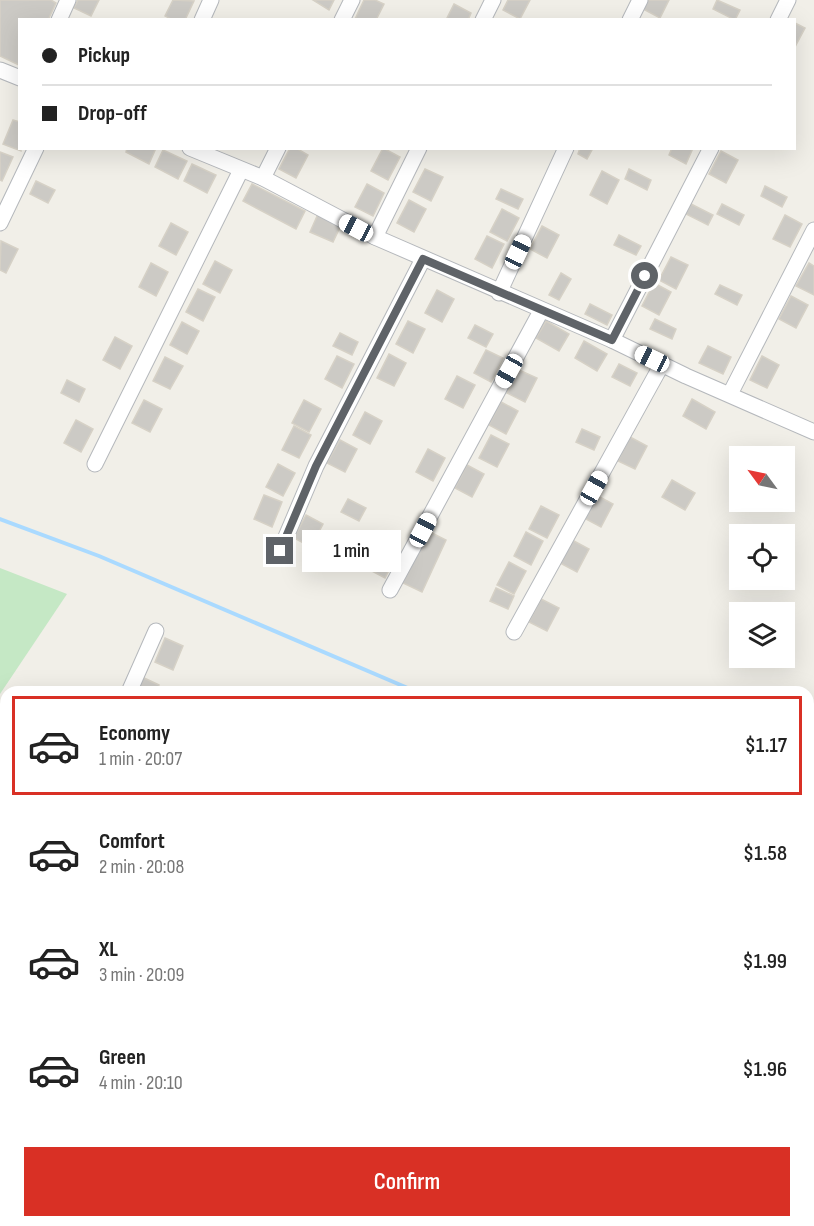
<!DOCTYPE html>
<html lang="en">
<head>
<meta charset="utf-8">
<style>
	:root { --surface:#fff; --page:#f2f2f2; --text:#222; --muted:#767676; --line:#e0e0e0; --accent:#d93025 }
	body { margin:0; font-family:"Sofia Sans Condensed",sans-serif; background:var(--page); color:var(--text); height:100vh; display:flex; flex-direction:column; font-size:22px; white-space:nowrap }
	* { box-sizing:border-box; margin:0 }
	p { font-size:20px; color:var(--muted) }
	.icon { flex:none; width:33px; height:33px; fill:none; stroke:currentColor; stroke-width:2; stroke-linecap:round; stroke-linejoin:round }
	.map { position:relative; flex:1; overflow:hidden }
	.sheet { position:absolute; left:0px; top:686px; width:814px; height:542px; display:flex; flex-direction:column; background:var(--surface); border-radius:18px 18px 0 0; box-shadow:0 6px 24px #0002 }
	.sheet>* { flex:none }
	.guide { position:absolute; left:18px; top:18px; width:778px; height:132px; border-radius:0px; box-shadow:0 6px 24px #0002; display:grid; align-content:center; height:132px; padding:0 24px; background:var(--surface) }
	.needle { width:39px; rotate:303deg }
	.controls { position:absolute; left:729px; top:446px; display:grid; gap:12px }
	.controls a { display:grid; place-items:center; width:66px; height:66px; border-radius:0px; background:var(--surface); box-shadow:0 6px 24px #0002; font-size:30px }
	.end { position:absolute; width:27px; height:27px; margin:-14px; border:8px solid #5f6368; background:#fff; box-shadow:0 0 0 3px #fff }
	.from { border-radius:50% }
	.bubble { position:absolute; height:42px; border-radius:0px; background:var(--surface); box-shadow:0 6px 24px #0002; font-size:20px; font-weight:600; line-height:42px; text-align:center }
	.car { position:absolute; width:18px; height:36px; margin:-18px -9px; border-radius:8px; box-shadow:0 0 4px 2px #0007; background:linear-gradient(#fff 24%,#345 0 40%,#fff 0 76%,#345 0 86%,#fff 0) }
	.guide b { display:flex; align-items:center; gap:21px; height:57px; font-size:22px }
	.guide b+b { border-top:2px solid var(--line) }
	.guide i { width:15px; height:15px; background:var(--text) }
	ul { padding:10px 0 0; list-style:none }
	li { display:flex; align-items:center; gap:18px; height:99px; margin:0 12px 9px; padding:0 12px; border:3px solid transparent; border-radius:0px }
	li div { flex:1 }
	li b { display:block; font-size:22px }
	li em { font-style:normal; font-weight:600 }
	li.on { border-color:var(--accent) }
	li>.icon { width:54px; height:54px; stroke-width:1.5 }
	.action { display:flex; gap:12px; margin-top:auto; padding:12px 24px }
	.action a { flex:1; height:69px; border-radius:0px; background:var(--accent); color:#fff; font-size:24px; font-weight:600; line-height:69px; text-align:center }
	.map>svg:first-child { display:block }
	.green { fill:#c5e8c5 }
	.lines { fill:none; stroke-linecap:round; stroke-linejoin:round }
	.stream { stroke:#aadaff; stroke-width:4 }
	.building { fill:#cccac5; stroke:#d6d1c6; stroke-width:1.5 }
	.minor-casing { stroke:#b5b8bc; stroke-width:17 }
	.minor { stroke:#fff; stroke-width:15 }
	.route { stroke:#5f6368; stroke-width:8 }
</style>
</head>
<body>
<div class="map">
<svg width="814" height="1226" viewBox="0 0 814 1226">
	<rect width="100%" height="100%" fill="#f1efe8"/>
	<path class="green" d="M0,568l67,26 -67,100z"/>
	<g class="lines">
		<g class="stream">
			<path d="M0,519l99,37 318,136"/>
			<path d="M808,858l6,2"/>
		</g>
	</g>
	<g class="building">
		<path d="M0,0h51l5,3 -8,17h-28l-1,45 -19,-9z"/>
		<path d="M78,0h21l-8,16 -17,-8z"/>
		<path d="M173,0l21,1 -9,19h-12l-8,-4z"/>
		<path d="M313,0h21l-5,10z"/>
		<path d="M364,0h11l9,4 -8,16 -21,-1z"/>
		<path d="M508,0h22l-10,19 -17,-9z"/>
		<path d="M647,0h22l-9,18 -17,-9z"/>
		<path d="M717,0l23,10 -5,10 -22,-11z"/>
		<path d="M454,4l17,9 -3,7h-22z"/>
		<path d="M795,23l10,5 -10,19z"/>
		<path d="M13,120l7,2 1,29 -18,-7z"/>
		<path d="M127,148h29l-7,16 -23,-12z"/>
		<path d="M290,148h6l12,7 -12,23 -17,-9z"/>
		<path d="M383,148l17,9 -12,23 -17,-9z"/>
		<path d="M580,148h13l-6,11 -9,-5z"/>
		<path d="M672,148h21l-7,16 -17,-9z"/>
		<path d="M163,150l24,11 -9,18 -23,-12z"/>
		<path d="M721,151l17,9 -12,23 -17,-9z"/>
		<path d="M0,152l13,5 -11,24 -2,-1z"/>
		<path d="M192,164l24,11 -9,18 -23,-12z"/>
		<path d="M425,169l18,8 -12,24 -18,-9z"/>
		<path d="M629,169l22,11 -4,10 -22,-11z"/>
		<path d="M602,171l17,9 -12,24 -17,-9z"/>
		<path d="M36,181l19,9 -7,13 -18,-9z"/>
		<path d="M252,184l53,27 -9,18 -53,-28z"/>
		<path d="M367,184l17,9 -11,23 -18,-9z"/>
		<path d="M765,186l22,11 -5,10 -21,-11z"/>
		<path d="M501,189l22,10 -5,10 -22,-10z"/>
		<path d="M409,200l17,9 -12,23 -17,-9z"/>
		<path d="M691,204l22,11 -5,10 -22,-11z"/>
		<path d="M722,204l22,11 -5,10 -22,-11z"/>
		<path d="M502,209l17,9 -12,23 -17,-9z"/>
		<path d="M318,214l23,11 -8,17 -23,-10z"/>
		<path d="M785,215l17,9 -12,23 -17,-8z"/>
		<path d="M171,223l17,9 -12,23 -17,-9z"/>
		<path d="M542,226l17,9 -12,23 -17,-9z"/>
		<path d="M619,235l22,11 -5,9 -22,-10z"/>
		<path d="M487,236l17,8 -12,24 -17,-9z"/>
		<path d="M1,241l17,8 -12,24 -6,-3z"/>
		<path d="M671,257l17,8 -12,24 -17,-9z"/>
		<path d="M215,261l17,9 -12,23 -17,-9z"/>
		<path d="M151,263l17,9 -12,24 -17,-9z"/>
		<path d="M809,263l5,3v29l-18,-9z"/>
		<path d="M561,273l10,6 -12,21 -10,-5z"/>
		<path d="M654,283l17,9 -12,23 -17,-9z"/>
		<path d="M720,285l22,10 -5,10 -22,-11z"/>
		<path d="M198,289l17,8 -12,24 -17,-9z"/>
		<path d="M437,290l17,9 -12,23 -17,-9z"/>
		<path d="M791,296l17,9 -12,23 -17,-9z"/>
		<path d="M590,304l22,11 -5,10 -22,-11z"/>
		<path d="M655,319l21,10 -4,10 -22,-10z"/>
		<path d="M408,321l17,8 -12,24 -17,-9z"/>
		<path d="M546,321l23,13 -10,17 -23,-13z"/>
		<path d="M182,322l17,9 -12,23 -17,-9z"/>
		<path d="M475,325l18,9 -7,13 -18,-9z"/>
		<path d="M340,333l18,9 -6,13 -19,-9z"/>
		<path d="M115,337l17,9 -12,23 -17,-9z"/>
		<path d="M584,341l23,13 -10,17 -22,-13z"/>
		<path d="M708,346l23,11 -8,17 -24,-11z"/>
		<path d="M486,350l17,8 -12,24 -17,-9z"/>
		<path d="M389,354l17,9 -12,23 -17,-8z"/>
		<path d="M337,356l17,8 -12,24 -17,-9z"/>
		<path d="M762,356l17,9 -12,23 -17,-8z"/>
		<path d="M165,357l18,9 -13,23 -17,-8z"/>
		<path d="M619,364l18,9 -7,13 -18,-9z"/>
		<path d="M519,370l18,8 -12,24 -18,-9z"/>
		<path d="M457,376l18,9 -12,23 -18,-9z"/>
		<path d="M67,380l18,9 -6,13 -18,-9z"/>
		<path d="M692,399l23,13 -9,17 -23,-13z"/>
		<path d="M144,400l18,9 -12,23 -18,-9z"/>
		<path d="M304,400l17,9 -12,23 -17,-9z"/>
		<path d="M501,402l17,9 -12,23 -17,-9z"/>
		<path d="M365,412l17,9 -12,23 -17,-9z"/>
		<path d="M76,420l17,9 -12,23 -17,-9z"/>
		<path d="M294,426l17,9 -12,23 -17,-8z"/>
		<path d="M582,429l18,8 -6,13 -18,-8z"/>
		<path d="M491,435l18,9 -12,23 -18,-9z"/>
		<path d="M630,437l17,9 -12,23 -17,-8z"/>
		<path d="M340,440l17,9 -12,23 -18,-9z"/>
		<path d="M428,449l17,9 -12,23 -17,-9z"/>
		<path d="M278,464l17,9 -12,23 -17,-9z"/>
		<path d="M467,465l17,9 -12,23 -17,-9z"/>
		<path d="M672,480l23,13 -10,17 -23,-13z"/>
		<path d="M264,495l18,7 -10,25 -18,-8z"/>
		<path d="M596,495l17,9 -12,23 -17,-9z"/>
		<path d="M348,499l18,9 -7,13 -18,-9z"/>
		<path d="M541,506l18,9 -12,23 -18,-9z"/>
		<path d="M306,515l17,9 -12,23 -17,-9z"/>
		<path d="M428,531l18,9 -24,52 -19,-9z"/>
		<path d="M526,532l17,9 -12,24 -17,-9z"/>
		<path d="M572,540l17,9 -12,23 -17,-9z"/>
		<path d="M380,546l17,9 -12,23 -17,-9z"/>
		<path d="M509,562l17,9 -12,23 -17,-9z"/>
		<path d="M496,588l18,8 -6,13 -18,-8z"/>
		<path d="M541,599l18,9 -12,23 -18,-9z"/>
		<path d="M165,638l18,8 -10,24 -18,-8z"/>
		<path d="M142,677l17,8 -2,7h-21z"/>
		<path d="M3,889l3,1v29l-6,-3v-19z"/>
		<path d="M0,998l6,3v28l-6,-2z"/>
		<path d="M26,1221h21l-2,5h-13l-7,-3z"/>
		<path d="M199,1221h29l-3,5h-26z"/>
		<path d="M658,1221h21l6,3 -1,2h-28z"/>
		<path d="M759,1221h21l-3,5h-20z"/>
	</g>
	<g class="lines">
		<g class="minor-casing">
			<g id="minor">
				<path d="M59,20l9,-20"/>
				<path d="M202,20l9,-20"/>
				<path d="M342,20l10,-20"/>
				<path d="M483,20l10,-20"/>
				<path d="M630,20l10,-20"/>
				<path d="M778,20l10,-20"/>
				<path d="M0,70l20,8"/>
				<path d="M190,148l73,30 112,59 237,103 74,36 128,56"/>
				<path d="M263,178l15,-30"/>
				<path d="M0,223l36,-75"/>
				<path d="M375,237l44,-89"/>
				<path d="M499,293l67,-145"/>
				<path d="M612,340l99,-192"/>
				<path d="M730,394l84,-164"/>
				<path d="M95,464l146,-294"/>
				<path d="M280,551l36,-85 107,-207"/>
				<path d="M390,590l151,-279"/>
				<path d="M514,632l148,-268"/>
				<path d="M129,692l27,-61"/>
				<path d="M0,976l6,-13"/>
				<path d="M808,1083l6,-13"/>
				<path d="M0,1160l6,3"/>
				<path d="M0,1205l6,-14"/>
				<path d="M142,1221l11,5"/>
				<path d="M603,1221l10,5"/>
				<path d="M363,1226l3,-5"/>
				<path d="M742,1226l2,-5"/>
			</g>
		</g>
		<use href="#minor" class="minor"/>
	</g>
	<g class="lines">
		<path class="route" d="M280,551l36,-85 107,-207 189,81 33,-64"/>
	</g>
</svg>
<div class="controls">
<a><svg class="needle" viewBox="-14 -14 28 28"><path d="M0-13l5 13h-10z" fill="#e53935"/><path d="M0 13l5-13h-10z" fill="#767676"/></svg></a>
<a><svg class="icon" aria-label="locate" viewBox="0 0 24 24"><circle cx="12" cy="12" r="6"/><path d="M12 2v4M12 18v4M2 12h4M18 12h4"/></svg></a>
<a><svg class="icon" aria-label="layers" viewBox="0 0 24 24"><path d="M12 4l9 5-9 5-9-5zM3 14l9 5 9-5"/></svg></a>
</div>
<i class="end from" style="left:645px;top:276px"></i>
<i class="end" style="left:280px;top:551px"></i>
<div class="bubble" style="left:302px;top:530px;width:99px">1 min</div>
<i class="car" style="left:356px;top:228px;rotate:298deg"></i>
<i class="car" style="left:518px;top:252px;rotate:25deg"></i>
<i class="car" style="left:652px;top:359px;rotate:295deg"></i>
<i class="car" style="left:509px;top:371px;rotate:209deg"></i>
<i class="car" style="left:594px;top:488px;rotate:29deg"></i>
<i class="car" style="left:423px;top:530px;rotate:28deg"></i>
<div class="guide">
<b><i class="from"></i>Pickup</b>
<b><i></i>Drop-off</b>
</div>
<section class="sheet">
<ul>
<li class="on"><svg class="icon" aria-label="car" viewBox="0 0 24 24"><path d="M5 17H2v-5l4-1 3-4h7l3 4 3 1v5h-3M9 17h6M6 11h13"/><circle cx="7" cy="17" r="2"/><circle cx="17" cy="17" r="2"/></svg><div><b>Economy</b><p>1 min · 20:07</p></div><em>$1.17</em></li>
<li><svg class="icon" aria-label="car" viewBox="0 0 24 24"><path d="M5 17H2v-5l4-1 3-4h7l3 4 3 1v5h-3M9 17h6M6 11h13"/><circle cx="7" cy="17" r="2"/><circle cx="17" cy="17" r="2"/></svg><div><b>Comfort</b><p>2 min · 20:08</p></div><em>$1.58</em></li>
<li><svg class="icon" aria-label="car" viewBox="0 0 24 24"><path d="M5 17H2v-5l4-1 3-4h7l3 4 3 1v5h-3M9 17h6M6 11h13"/><circle cx="7" cy="17" r="2"/><circle cx="17" cy="17" r="2"/></svg><div><b>XL</b><p>3 min · 20:09</p></div><em>$1.99</em></li>
<li><svg class="icon" aria-label="car" viewBox="0 0 24 24"><path d="M5 17H2v-5l4-1 3-4h7l3 4 3 1v5h-3M9 17h6M6 11h13"/><circle cx="7" cy="17" r="2"/><circle cx="17" cy="17" r="2"/></svg><div><b>Green</b><p>4 min · 20:10</p></div><em>$1.96</em></li>
</ul>
<div class="action"><a>Confirm</a></div>
</section>
</div>
</body>
</html>
